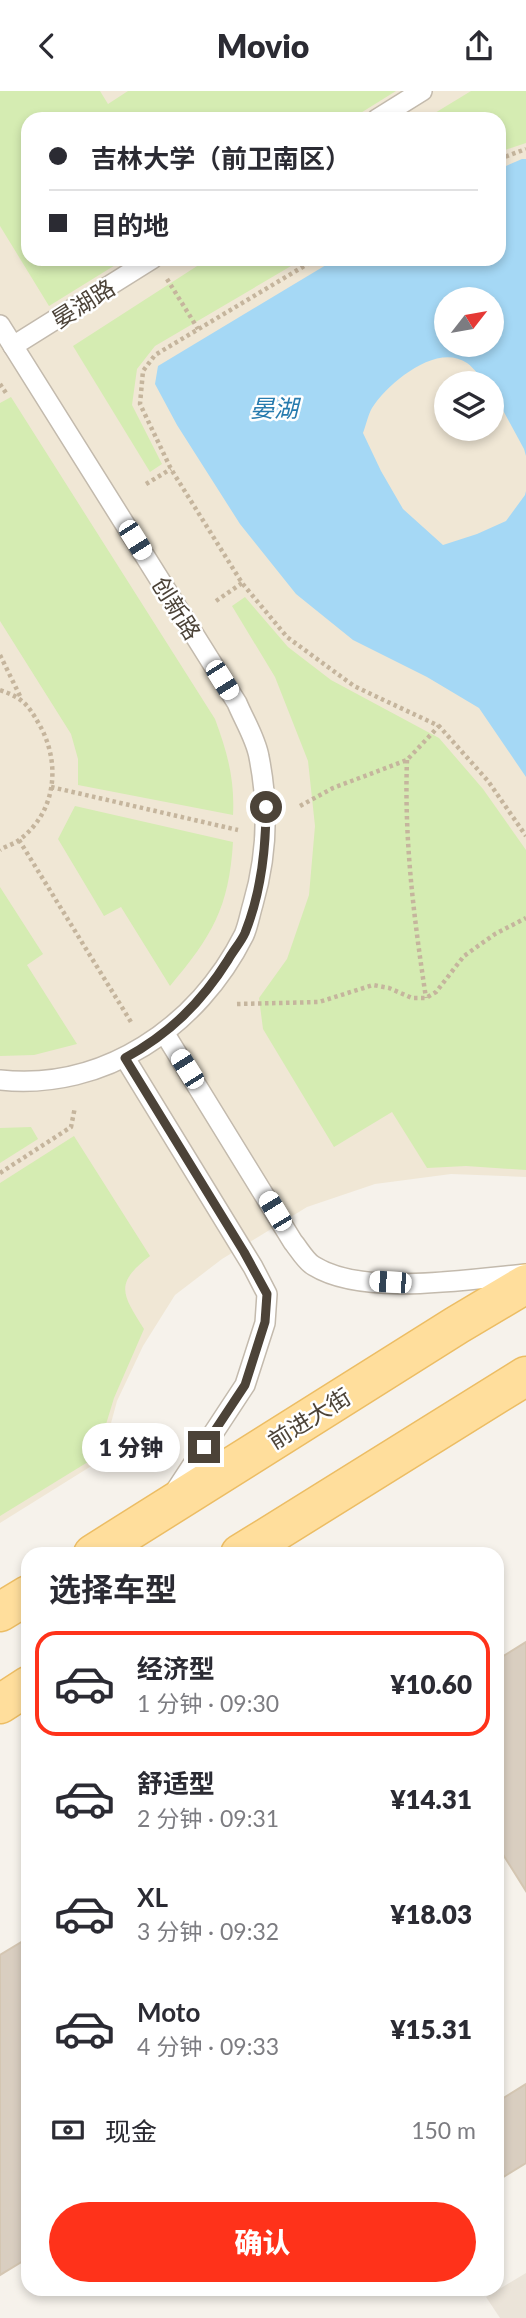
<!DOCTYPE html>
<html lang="zh">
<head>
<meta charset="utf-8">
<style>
	:root { --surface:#fff; --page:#f7f7f7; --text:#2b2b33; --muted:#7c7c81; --line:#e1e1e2; --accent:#ff321a }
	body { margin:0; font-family:Lato,"Noto Sans SC",sans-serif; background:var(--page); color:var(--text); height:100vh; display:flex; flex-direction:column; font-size:26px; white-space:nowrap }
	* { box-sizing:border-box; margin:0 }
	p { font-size:23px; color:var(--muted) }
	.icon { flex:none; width:38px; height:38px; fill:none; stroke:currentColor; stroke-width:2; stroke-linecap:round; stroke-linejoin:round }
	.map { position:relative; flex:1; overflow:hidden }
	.panel { position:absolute; left:21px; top:1456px; width:483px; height:749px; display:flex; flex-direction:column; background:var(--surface); border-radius:21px; box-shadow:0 4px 10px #0003 }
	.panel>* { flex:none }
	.top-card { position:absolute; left:21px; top:21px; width:485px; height:154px; border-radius:21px; box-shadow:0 4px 10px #0003; display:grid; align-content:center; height:154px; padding:0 28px; background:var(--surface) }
	.needle { width:46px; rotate:59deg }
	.controls { position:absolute; left:434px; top:196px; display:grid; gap:14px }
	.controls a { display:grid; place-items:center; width:70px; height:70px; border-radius:50%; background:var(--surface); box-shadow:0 4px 10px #0003; font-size:35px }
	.end { position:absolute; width:32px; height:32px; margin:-16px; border:9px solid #4c4338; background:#fff; box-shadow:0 0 0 4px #fff }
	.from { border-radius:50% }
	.bubble { position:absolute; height:49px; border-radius:24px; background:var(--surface); box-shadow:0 4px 10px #0003; font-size:23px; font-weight:800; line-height:49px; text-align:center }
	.car { position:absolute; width:21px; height:42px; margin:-21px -10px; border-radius:9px; box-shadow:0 0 5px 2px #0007; background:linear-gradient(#fff 24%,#345 0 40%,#fff 0 76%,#345 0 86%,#fff 0) }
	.top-card b { display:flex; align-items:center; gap:24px; height:66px; font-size:26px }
	.top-card b+b { border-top:2px solid var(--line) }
	.top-card i { width:18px; height:18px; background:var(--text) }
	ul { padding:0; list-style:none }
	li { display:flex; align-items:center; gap:21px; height:105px; margin:0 14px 10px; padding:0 14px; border:4px solid transparent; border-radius:21px }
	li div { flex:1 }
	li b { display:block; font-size:26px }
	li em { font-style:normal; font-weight:800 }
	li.selected { border-color:var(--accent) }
	li>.icon { width:63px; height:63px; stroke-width:1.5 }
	h2 { padding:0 28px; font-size:32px; line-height:84px }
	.pay { display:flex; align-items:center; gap:18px; height:77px; padding:0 28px; font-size:26px }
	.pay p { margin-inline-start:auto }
	.action { display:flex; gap:14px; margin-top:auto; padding:14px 28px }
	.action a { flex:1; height:80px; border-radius:42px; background:var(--accent); color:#fff; font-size:28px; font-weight:800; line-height:80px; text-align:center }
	header { display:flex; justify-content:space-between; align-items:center; height:91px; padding:0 28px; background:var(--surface); font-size:32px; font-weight:800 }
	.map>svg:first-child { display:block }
	.residential { fill:#ebe4d9 }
	.education { fill:#f0e7d5; fill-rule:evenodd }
	.green { fill:#d5ecb2 }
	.water { fill:#a5d8f5; fill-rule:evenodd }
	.building { fill:#d9cec0; stroke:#d4c6b2; stroke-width:2 }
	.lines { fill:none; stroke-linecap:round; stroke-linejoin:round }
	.service-casing { stroke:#c3baad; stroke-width:22 }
	.primary-casing { stroke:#ecbd64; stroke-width:41 }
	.path { stroke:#c5b59d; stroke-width:4.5; stroke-dasharray:3.5 3.5; stroke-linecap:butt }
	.service { stroke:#fff; stroke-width:19 }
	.primary { stroke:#ffde9c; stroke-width:38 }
	.route { stroke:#4c4338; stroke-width:9 }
	.labels { text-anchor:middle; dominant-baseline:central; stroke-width:5; stroke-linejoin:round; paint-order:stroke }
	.street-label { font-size:23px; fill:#4c4338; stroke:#fff }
	.water-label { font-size:24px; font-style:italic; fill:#277bae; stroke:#fff }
</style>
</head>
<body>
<header><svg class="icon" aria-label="back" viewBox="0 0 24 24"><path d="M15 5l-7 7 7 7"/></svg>Movio<svg class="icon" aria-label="share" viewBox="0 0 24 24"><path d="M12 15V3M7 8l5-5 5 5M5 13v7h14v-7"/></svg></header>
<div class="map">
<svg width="526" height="2227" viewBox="0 0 526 2227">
	<rect width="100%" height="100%" fill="#f6f2eb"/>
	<path class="residential" d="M526,2182v45h-26l-14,-21z"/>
	<path class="education" d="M0,0h526v1086l-75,-3 -76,10 -68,23 -85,52 -47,36 -32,51 -26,55 -16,59 -101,63zM28,28h471v140h-471zM446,208h46v46h-46zM446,292h46v46h-46z"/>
	<g class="green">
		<path d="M0,0h100l8,13 20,-13h268l-45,28h-323v140h97l-76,47 -49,-80z"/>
		<path d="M471,0h55v52l-27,9v-33h-74z"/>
		<path d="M208,168h95l-148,87 -18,23 -5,36 30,59 -12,8 -77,-126z"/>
		<path d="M11,306l204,322c12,32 20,61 18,96l-155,-30v-26l-7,-25 -71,-113v-218z"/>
		<path d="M245,506l43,50 43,33 108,58 44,51 43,61v320l-60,-4 -39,2 -35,-56 -58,35 -71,-118 -4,-31 28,-39 22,-64 6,-69 -7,-65 -33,-84 -43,-71z"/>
		<path d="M75,715l158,36c-4,66 -21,94 -63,144l-49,-79 -17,9 -46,-77z"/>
		<path d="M0,796l43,67 -16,11 50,79 -43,11 -34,1z"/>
		<path d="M31,1036l7,12 -38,24v-35z"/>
		<path d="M74,1045l76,120c-37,28 -27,39 -6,73l-30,69 -18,59 -96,59v-333z"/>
	</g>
	<path class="water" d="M522,68h4v297l-2,-7 -32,-59v-7h-6c-6,-6 -12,-15 -19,-20 -30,-21 -79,20 -95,45 -4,7 -6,17 -9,25l18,38 22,38 40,36 34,-11 29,-13 19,-26 1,-4v286l-47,-69 -52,-31 -74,-37 -57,-46 -56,-70 -63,-99 -22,-41 3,-18 178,-107h163v-90zM446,208h46v46h-46z"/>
	<g class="building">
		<path d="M526,1551v249l-29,-46v-185z"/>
		<path d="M28,1847v320l-28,17v-320z"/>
		<path d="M526,1993v79l-29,18v-79z"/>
	</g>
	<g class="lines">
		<g class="service-casing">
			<g id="service">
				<path d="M377,28l45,-28"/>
				<path d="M0,234l237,378c7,17 19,36 22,54 10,50 8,99 -6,147 -3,10 -5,22 -9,31 -46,92 -140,156 -244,145"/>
				<path d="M13,255l139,-87"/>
				<path d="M165,943l128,208c6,7 13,20 21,24 50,31 155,13 212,8"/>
				<path d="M125,967l128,209 14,27 -2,29 -20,62 -71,108"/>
			</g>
		</g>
		<g class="primary-casing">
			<g id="primary">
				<path d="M93,1463l364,-229 69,-41"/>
				<path d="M240,1463l286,-178"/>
				<path d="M0,1521l28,-17"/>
				<path d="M0,1613l28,-18"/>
			</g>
		</g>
		<g class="path">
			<path d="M499,68l27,-10"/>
			<path d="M316,168l-161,96 -12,16 -3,33 31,65 71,114 45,54 67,49 85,40 49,55 38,55"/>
			<path d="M167,188l31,50"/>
			<path d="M0,293l6,9"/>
			<path d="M146,393l25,-15"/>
			<path d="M216,510l26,-18"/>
			<path d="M0,564l20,41"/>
			<path d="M0,599c22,8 27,13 39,34 22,38 18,88 -20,116 -5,4 -13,6 -19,10"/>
			<path d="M407,669c-3,80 7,159 19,238"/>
			<path d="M51,696l187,43"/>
			<path d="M300,715l33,-18 74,-28 32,-34"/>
			<path d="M19,749l112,182"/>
			<path d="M237,913l82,-2 54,-17 16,3 23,10h14l10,-6 28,-36 31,-22 31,-16"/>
			<path d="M0,1082l71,-46 4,-20"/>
		</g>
		<use href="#service" class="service"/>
		<use href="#primary" class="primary"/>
	</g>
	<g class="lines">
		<path class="route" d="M204,1356l41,-62 20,-63 2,-28 -23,-42 -119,-194c44,-24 76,-55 103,-98 5,-9 13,-18 17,-27 16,-40 21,-84 21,-126"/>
	</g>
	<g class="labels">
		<g class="street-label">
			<text transform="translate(83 212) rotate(-32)">晏湖路</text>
			<text transform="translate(177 517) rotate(58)">创新路</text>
			<text transform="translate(309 1327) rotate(-32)">前进大街</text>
		</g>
		<g class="water-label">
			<text x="274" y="316">晏湖</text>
		</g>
	</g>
</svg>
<div class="controls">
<a><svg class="needle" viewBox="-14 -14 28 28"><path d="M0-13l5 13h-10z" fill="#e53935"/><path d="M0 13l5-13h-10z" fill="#7c7c81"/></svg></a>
<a><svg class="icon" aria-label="layers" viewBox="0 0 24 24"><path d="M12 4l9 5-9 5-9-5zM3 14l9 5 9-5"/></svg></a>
</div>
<i class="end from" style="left:266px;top:716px"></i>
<i class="end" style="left:204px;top:1356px"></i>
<div class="bubble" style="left:82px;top:1332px;width:98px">1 分钟</div>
<i class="car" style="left:135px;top:449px;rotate:148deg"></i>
<i class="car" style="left:222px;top:589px;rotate:148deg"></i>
<i class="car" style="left:187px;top:978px;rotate:328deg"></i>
<i class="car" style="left:275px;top:1120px;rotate:329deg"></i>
<i class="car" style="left:390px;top:1191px;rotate:274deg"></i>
<div class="top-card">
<b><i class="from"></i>吉林大学（前卫南区）</b>
<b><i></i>目的地</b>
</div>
<section class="panel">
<h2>选择车型</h2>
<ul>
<li class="selected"><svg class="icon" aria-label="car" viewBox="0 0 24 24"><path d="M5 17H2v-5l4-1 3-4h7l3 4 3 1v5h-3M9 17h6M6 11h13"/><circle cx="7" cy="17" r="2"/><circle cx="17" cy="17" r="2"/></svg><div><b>经济型</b><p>1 分钟 · 09:30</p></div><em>¥10.60</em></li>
<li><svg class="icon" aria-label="car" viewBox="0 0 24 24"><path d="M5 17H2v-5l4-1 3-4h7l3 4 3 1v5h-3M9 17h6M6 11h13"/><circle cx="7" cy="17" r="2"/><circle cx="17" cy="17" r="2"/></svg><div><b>舒适型</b><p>2 分钟 · 09:31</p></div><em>¥14.31</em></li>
<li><svg class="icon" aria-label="car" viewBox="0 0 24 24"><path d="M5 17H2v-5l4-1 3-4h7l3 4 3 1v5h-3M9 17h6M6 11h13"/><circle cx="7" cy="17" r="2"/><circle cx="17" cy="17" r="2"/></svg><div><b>XL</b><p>3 分钟 · 09:32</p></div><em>¥18.03</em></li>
<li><svg class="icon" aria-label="car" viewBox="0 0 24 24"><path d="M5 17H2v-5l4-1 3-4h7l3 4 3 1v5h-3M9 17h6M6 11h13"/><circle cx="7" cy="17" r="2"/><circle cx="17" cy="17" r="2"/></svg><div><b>Moto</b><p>4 分钟 · 09:33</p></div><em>¥15.31</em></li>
</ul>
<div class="pay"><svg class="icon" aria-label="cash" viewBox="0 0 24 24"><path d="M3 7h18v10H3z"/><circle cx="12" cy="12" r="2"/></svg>现金<p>150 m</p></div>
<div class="action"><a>确认</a></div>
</section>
</div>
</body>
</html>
